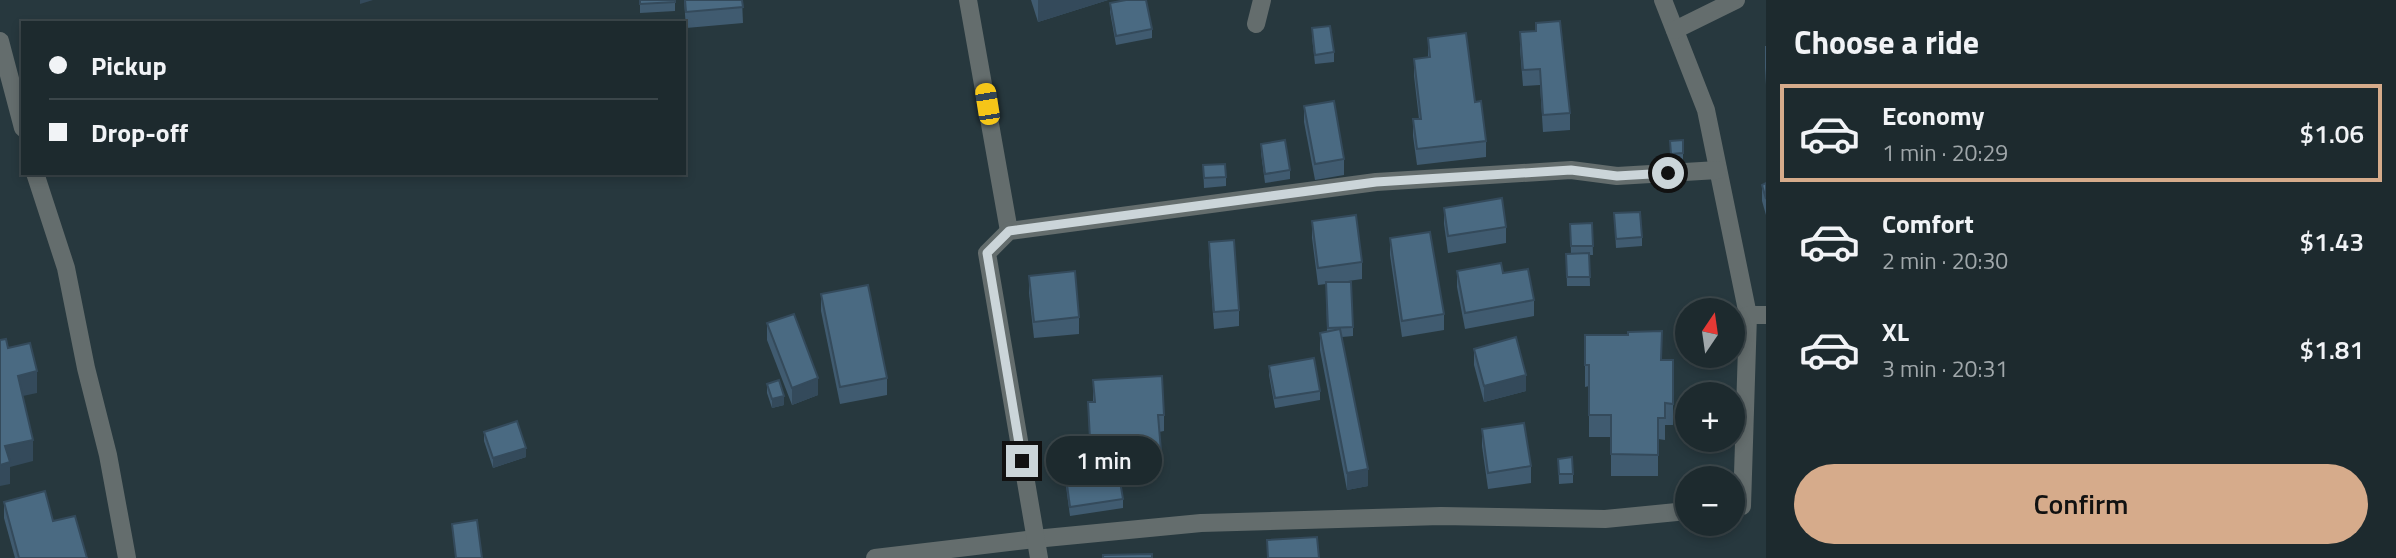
<!DOCTYPE html>
<html lang="en">
<head>
<meta charset="utf-8">
<style>
	:root { --surface:#1d2a2e; --page:#253236; --text:#f1f3f6; --muted:#a0a7aa; --line:#3b464a; --accent:#d6ab8b }
	body { margin:0; font-family:"Titillium Web",sans-serif; background:var(--page); color:var(--text); height:100vh; display:flex; flex-direction:column; font-size:26px; white-space:nowrap }
	* { box-sizing:border-box; margin:0 }
	p { font-size:23px; color:var(--muted) }
	.icon { flex:none; width:38px; height:38px; fill:none; stroke:currentColor; stroke-width:2; stroke-linecap:round; stroke-linejoin:round }
	.map { position:relative; flex:1; overflow:hidden }
	.sheet { display:flex; flex-direction:column; background:var(--surface); width:630px }
	.sheet>* { flex:none }
	.banner { position:absolute; left:21px; top:21px; width:665px; height:154px; border-radius:0px; box-shadow:0 4px 10px #0003,0 0 0 2px var(--line); display:grid; align-content:center; height:154px; padding:0 28px; background:var(--surface) }
	.needle { width:46px; rotate:13deg }
	.fabs { position:absolute; left:1675px; top:298px; display:grid; gap:14px }
	.fabs a { display:grid; place-items:center; width:70px; height:70px; border-radius:50%; background:var(--surface); box-shadow:0 4px 10px #0003,0 0 0 2px var(--line); font-size:35px }
	.end { position:absolute; width:32px; height:32px; margin:-16px; border:9px solid #cbd5d9; background:#111; box-shadow:0 0 0 4px #111 }
	.from { border-radius:50% }
	.bubble { position:absolute; height:49px; border-radius:24px; background:var(--surface); box-shadow:0 4px 10px #0003,0 0 0 2px var(--line); font-size:23px; font-weight:600; line-height:49px; text-align:center }
	.car { position:absolute; width:21px; height:42px; margin:-21px -10px; border-radius:9px; box-shadow:0 0 5px 2px #0007; background:linear-gradient(#f5c518 24%,#345 0 40%,#f5c518 0 76%,#345 0 86%,#f5c518 0) }
	.banner b { display:flex; align-items:center; gap:24px; height:66px; font-size:26px }
	.banner b+b { border-top:2px solid var(--line) }
	.banner i { width:18px; height:18px; background:var(--text) }
	ul { padding:0; list-style:none }
	li { display:flex; align-items:center; gap:21px; height:98px; margin:0 14px 10px; padding:0 14px; border:4px solid transparent; border-radius:0px }
	li div { flex:1 }
	li b { display:block; font-size:26px }
	li em { font-style:normal; font-weight:600 }
	li.active { border-color:var(--accent) }
	li>.icon { width:63px; height:63px; stroke-width:1.5 }
	h2 { padding:0 28px; font-size:32px; line-height:84px }
	.button { display:flex; gap:14px; margin-top:auto; padding:14px 28px }
	.button a { flex:1; height:80px; border-radius:42px; background:var(--accent); color:#111; font-size:28px; font-weight:600; line-height:80px; text-align:center }
	main { display:flex; flex:1; min-height:0 }
	.map>svg:first-child { display:block }
	.lines { fill:none; stroke-linecap:round; stroke-linejoin:round }
	.minor { stroke:#646d6d; stroke-width:18 }
	.wall { fill:#405b70 }
	.shaded-wall { fill:#344a5b }
	.building { fill:#4a6a82; stroke:#344a5b; stroke-width:2 }
	.route { stroke:#cbd5d9; stroke-width:9 }
</style>
</head>
<body>
<main>
<div class="map">
<svg width="1766" height="558" viewBox="0 0 1766 558">
	<rect width="100%" height="100%" fill="#27383e"/>
	<g class="lines">
		<g class="minor">
			<path d="M968,0l41,231"/>
			<path d="M1663,0l43,110 42,205 -6,191 -10,1"/>
			<path d="M1256,24l6,-24"/>
			<path d="M1675,30l61,-30"/>
			<path d="M0,41l23,87"/>
			<path d="M35,173l31,95 20,100 22,87 19,103"/>
			<path d="M1748,315h18"/>
			<path d="M875,558l160,-19 166,-16 240,-7 164,3 82,-8"/>
			<path d="M1039,558l-52,-305 22,-22 367,-49 195,-12 46,6 101,-6"/>
		</g>
	</g>
	<g class="wall">
		<path d="M640,0h35v11l-35,2z"/>
		<path d="M684,0h58l1,23 -57,5z"/>
		<path d="M1031,0h77l-70,22z"/>
		<path d="M1110,3l42,26v9l-36,7 -6,-33z"/>
		<path d="M1536,23l34,90v17l-27,2 -3,-47 -17,1 -3,-37v-17l16,-1z"/>
		<path d="M1312,28l22,24v10l-19,2 -3,-27z"/>
		<path d="M1428,38l47,64 11,39v16l-69,8 -4,-29v-17h6l-5,-43v-17l14,-1z"/>
		<path d="M1765,46h1v39l-1,-17z"/>
		<path d="M1304,106l40,53v16l-29,5 -11,-58z"/>
		<path d="M1683,140v22l-12,1 -1,-22z"/>
		<path d="M1261,144l29,26v9l-25,4 -4,-30z"/>
		<path d="M1203,165l23,12v9l-22,2z"/>
		<path d="M1766,183v32l-4,-14v-16z"/>
		<path d="M1444,208l62,19v16l-58,10 -4,-29z"/>
		<path d="M1614,213l28,24v9l-26,2z"/>
		<path d="M1312,221l50,41v17l-21,3 12,45v9l-11,1 26,149 -21,4 -27,-140v-17l7,-2 -1,-47 -8,1 -6,-47z"/>
		<path d="M1592,223l1,32h-4l1,31h-23l-1,-32h5l-1,-30z"/>
		<path d="M1390,238l54,76v16l-42,7 -12,-82z"/>
		<path d="M1209,242l30,68v16l-25,3 -5,-70z"/>
		<path d="M1457,271l46,2 31,27v16l-69,13 -8,-42z"/>
		<path d="M1029,276l50,41v17l-45,4 -5,-45z"/>
		<path d="M821,294l66,84v17l-47,9 -19,-93z"/>
		<path d="M767,323l51,72 -26,10 -25,-65z"/>
		<path d="M1585,335l77,25h11v65h-8v15l-7,-1v37h-47v-39h-22v-51l-4,1z"/>
		<path d="M1474,349l52,42 -42,11 -10,-37z"/>
		<path d="M1269,366l51,25v9l-45,8 -6,-33z"/>
		<path d="M1093,380l71,35v16l-5,1 2,36 -43,2 -1,-16 -27,2 -2,-54h5z"/>
		<path d="M767,384l17,21 -12,3 -5,-15z"/>
		<path d="M1482,429l49,37v17l-43,6 -6,-43z"/>
		<path d="M484,432l42,25 -33,11 -9,-27z"/>
		<path d="M1558,459l15,15v9l-14,1z"/>
		<path d="M1065,470l33,14 25,15v9l-53,8 -5,-37z"/>
		<path d="M4,502l49,19 34,37h-72l-11,-40z"/>
	</g>
	<g class="shaded-wall">
		<path d="M360,0h13l-13,4z"/>
		<path d="M1038,0h70l-70,22z"/>
		<path d="M37,371v22l-19,4v-21z"/>
		<path d="M1526,375v16l-42,11v-16z"/>
		<path d="M818,378v17l-26,10v-17z"/>
		<path d="M784,396v9l-12,3v-9z"/>
		<path d="M33,440v21l-23,6v17l-10,2v-21l5,-19z"/>
		<path d="M526,448v9l-33,11v-10z"/>
		<path d="M1368,469v17l-21,4v-17z"/>
	</g>
	<g class="building">
		<path d="M640,0h35v2l-35,2z"/>
		<path d="M685,0h57l1,7 -57,5z"/>
		<path d="M1126,0h20l6,29 -36,7 -6,-33z"/>
		<path d="M1560,21l10,92 -27,2 -3,-46 -17,1 -3,-38 16,-1v-8z"/>
		<path d="M1330,26l4,26 -19,3 -3,-27z"/>
		<path d="M1466,33l9,69 6,-1 5,40 -69,8 -4,-30h8l-7,-60 16,-2 -2,-19z"/>
		<path d="M1334,101l10,58 -29,5 -11,-58z"/>
		<path d="M1285,140l5,30 -25,4 -4,-30z"/>
		<path d="M1683,140v13l-12,1 -1,-13z"/>
		<path d="M1225,164l1,13 -22,1 -1,-13z"/>
		<path d="M1766,183v16l-4,-14z"/>
		<path d="M1502,198l4,29 -58,9 -4,-28z"/>
		<path d="M1640,212l2,25 -26,2 -2,-26z"/>
		<path d="M1356,215l6,47 -44,6 -6,-47z"/>
		<path d="M1592,223l1,23h-22l-1,-22z"/>
		<path d="M1430,232l14,82 -42,7 -12,-83z"/>
		<path d="M1234,240l5,70 -25,2 -5,-70z"/>
		<path d="M1589,253l1,24h-23l-1,-23z"/>
		<path d="M1501,263l2,10 25,-4 6,31 -69,13 -8,-42z"/>
		<path d="M1075,271l4,46 -45,5 -5,-46z"/>
		<path d="M1326,282h25l2,45 -25,1z"/>
		<path d="M868,285l19,93 -47,9 -19,-93z"/>
		<path d="M794,314l24,64 -26,10 -25,-65z"/>
		<path d="M1340,329l28,140 -21,4 -27,-140z"/>
		<path d="M1662,331l-1,29h12v44l-8,-1v15h-7v37l-47,-1v-39h-22v-50h-4v-30h43v-3z"/>
		<path d="M1516,337l10,38 -42,11 -10,-37z"/>
		<path d="M6,339l2,9 22,-5 7,28 -19,5 15,64 -28,6 5,16 -10,3v-125z"/>
		<path d="M1314,358l6,33 -45,7 -6,-32z"/>
		<path d="M1162,376l2,39h-6l3,36 -43,3 -1,-16 -27,1 -2,-37h7l-2,-22z"/>
		<path d="M779,380l5,16 -12,3 -5,-15z"/>
		<path d="M517,421l9,27 -33,10 -9,-26z"/>
		<path d="M1524,423l7,43 -43,7 -6,-44z"/>
		<path d="M1572,457l1,17h-14l-1,-15z"/>
		<path d="M1095,465l3,19 22,-3 3,18 -53,8 -5,-37z"/>
		<path d="M45,491l8,30 22,-5 12,42h-68l-15,-56z"/>
		<path d="M477,520l5,38h-26l-4,-34z"/>
		<path d="M1317,537l2,21h-51l-1,-18z"/>
		<path d="M1152,554v4h-49v-3z"/>
	</g>
	<g class="lines">
		<path class="route" d="M1022,461l-35,-208 22,-22 367,-49 195,-12 46,6 51,-3"/>
	</g>
</svg>
<div class="fabs">
<a><svg class="needle" viewBox="-14 -14 28 28"><path d="M0-13l5 13h-10z" fill="#e53935"/><path d="M0 13l5-13h-10z" fill="#a0a7aa"/></svg></a>
<a>+</a>
<a>−</a>
</div>
<i class="end from" style="left:1668px;top:173px"></i>
<i class="end" style="left:1022px;top:461px"></i>
<div class="bubble" style="left:1046px;top:436px;width:116px">1 min</div>
<i class="car" style="left:987px;top:104px;rotate:351deg"></i>
<div class="banner">
<b><i class="from"></i>Pickup</b>
<b><i></i>Drop-off</b>
</div>
</div>
<section class="sheet">
<h2>Choose a ride</h2>
<ul>
<li class="active"><svg class="icon" aria-label="car" viewBox="0 0 24 24"><path d="M5 17H2v-5l4-1 3-4h7l3 4 3 1v5h-3M9 17h6M6 11h13"/><circle cx="7" cy="17" r="2"/><circle cx="17" cy="17" r="2"/></svg><div><b>Economy</b><p>1 min · 20:29</p></div><em>$1.06</em></li>
<li><svg class="icon" aria-label="car" viewBox="0 0 24 24"><path d="M5 17H2v-5l4-1 3-4h7l3 4 3 1v5h-3M9 17h6M6 11h13"/><circle cx="7" cy="17" r="2"/><circle cx="17" cy="17" r="2"/></svg><div><b>Comfort</b><p>2 min · 20:30</p></div><em>$1.43</em></li>
<li><svg class="icon" aria-label="car" viewBox="0 0 24 24"><path d="M5 17H2v-5l4-1 3-4h7l3 4 3 1v5h-3M9 17h6M6 11h13"/><circle cx="7" cy="17" r="2"/><circle cx="17" cy="17" r="2"/></svg><div><b>XL</b><p>3 min · 20:31</p></div><em>$1.81</em></li>
</ul>
<div class="button"><a>Confirm</a></div>
</section>
</main>
</body>
</html>
